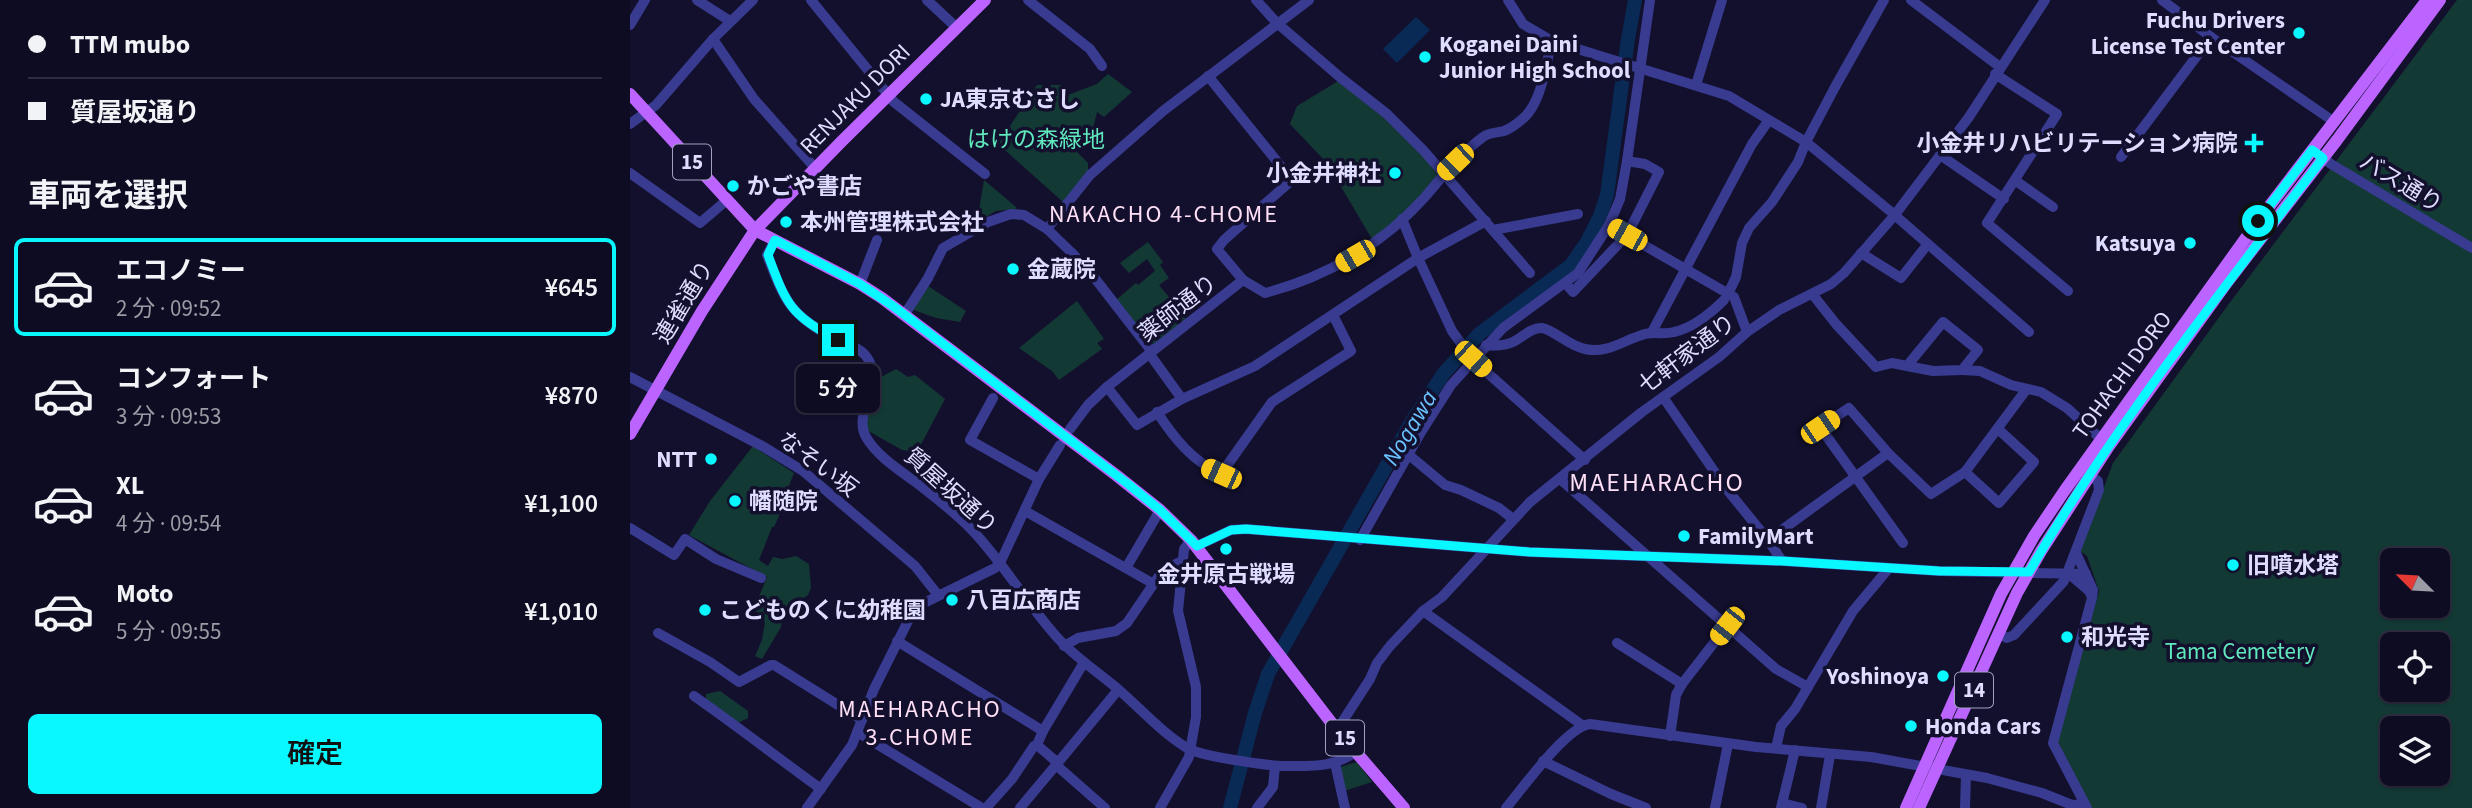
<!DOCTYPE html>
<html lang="ja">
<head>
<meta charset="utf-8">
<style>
	:root { --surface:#0e0c22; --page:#17152a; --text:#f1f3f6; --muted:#9b9ba5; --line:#2e2c40; --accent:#09f7ff }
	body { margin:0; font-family:"Source Sans 3","Noto Sans JP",sans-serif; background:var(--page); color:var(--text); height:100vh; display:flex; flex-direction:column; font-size:26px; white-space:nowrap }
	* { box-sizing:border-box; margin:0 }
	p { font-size:23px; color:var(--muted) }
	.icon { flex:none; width:38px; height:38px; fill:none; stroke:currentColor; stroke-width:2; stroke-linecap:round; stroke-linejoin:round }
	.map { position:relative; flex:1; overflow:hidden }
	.panel { display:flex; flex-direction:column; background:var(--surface); width:630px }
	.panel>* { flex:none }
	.guide { display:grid; align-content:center; height:154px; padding:0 28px; background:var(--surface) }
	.needle { width:46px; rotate:294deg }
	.buttons { position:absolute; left:1750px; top:548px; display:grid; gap:14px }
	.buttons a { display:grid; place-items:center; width:70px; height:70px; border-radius:10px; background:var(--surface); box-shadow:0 2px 5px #0004,0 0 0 2px var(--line); font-size:35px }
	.end { position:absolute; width:32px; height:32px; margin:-16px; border:9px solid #09f7ff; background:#111; box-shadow:0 0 0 4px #111 }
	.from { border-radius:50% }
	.bubble { position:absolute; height:49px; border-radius:10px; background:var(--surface); box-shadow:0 2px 5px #0004,0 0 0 2px var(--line); font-size:23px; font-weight:600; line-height:49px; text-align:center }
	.car { position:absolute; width:21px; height:42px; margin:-21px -10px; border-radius:9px; box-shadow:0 0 5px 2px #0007; background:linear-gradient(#f5c518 24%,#345 0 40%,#f5c518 0 76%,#345 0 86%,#f5c518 0) }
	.guide b { display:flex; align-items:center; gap:24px; height:66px; font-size:26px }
	.guide b+b { border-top:2px solid var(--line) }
	.guide i { width:18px; height:18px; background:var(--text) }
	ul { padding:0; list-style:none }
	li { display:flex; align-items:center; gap:21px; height:98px; margin:0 14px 10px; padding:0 14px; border:4px solid transparent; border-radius:10px }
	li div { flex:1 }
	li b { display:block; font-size:26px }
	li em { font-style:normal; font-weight:600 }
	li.active { border-color:var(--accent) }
	li>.icon { width:63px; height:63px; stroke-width:1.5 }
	h2 { padding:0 28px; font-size:32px; line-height:84px }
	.action { display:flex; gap:14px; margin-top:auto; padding:14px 28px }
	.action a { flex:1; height:80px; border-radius:10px; background:var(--accent); color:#111; font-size:28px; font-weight:600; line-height:80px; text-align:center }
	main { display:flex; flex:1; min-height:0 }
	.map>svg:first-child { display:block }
	.green { fill:#133935; fill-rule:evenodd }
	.water { fill:#092a54 }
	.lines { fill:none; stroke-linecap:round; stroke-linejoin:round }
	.river { stroke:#092a54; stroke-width:14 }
	.minor { stroke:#383b90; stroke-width:10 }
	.major { stroke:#bb64ff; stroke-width:12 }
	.route { stroke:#09f7ff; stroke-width:9 }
	.poi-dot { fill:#09f7ff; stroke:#13102e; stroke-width:2.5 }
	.labels { text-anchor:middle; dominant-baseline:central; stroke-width:7; stroke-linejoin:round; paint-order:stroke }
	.shield { fill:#13102e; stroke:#a2a0c0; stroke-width:2 }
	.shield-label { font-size:21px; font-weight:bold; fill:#dfddff }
	.poi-label { font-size:23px; font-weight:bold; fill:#dfddff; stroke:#13102e; text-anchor:start }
	.street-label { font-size:23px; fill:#dfddff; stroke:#13102e }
	.park-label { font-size:23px; fill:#60e9bd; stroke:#13102e }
	.neighbourhood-label { font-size:24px; letter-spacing:2px; fill:#ffdff6; stroke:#13102e }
	.water-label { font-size:24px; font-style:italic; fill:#6bc4ff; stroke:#13102e }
	.quarter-label { font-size:26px; letter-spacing:2px; fill:#ffdff6; stroke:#13102e }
</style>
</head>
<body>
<main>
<section class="panel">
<div class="guide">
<b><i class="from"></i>TTM mubo</b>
<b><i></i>質屋坂通り</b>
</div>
<h2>車両を選択</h2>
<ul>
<li class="active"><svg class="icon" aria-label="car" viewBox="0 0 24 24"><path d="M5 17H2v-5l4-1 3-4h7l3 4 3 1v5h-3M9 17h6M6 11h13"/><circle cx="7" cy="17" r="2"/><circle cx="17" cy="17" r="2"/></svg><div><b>エコノミー</b><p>2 分 · 09:52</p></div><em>¥645</em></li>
<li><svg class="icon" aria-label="car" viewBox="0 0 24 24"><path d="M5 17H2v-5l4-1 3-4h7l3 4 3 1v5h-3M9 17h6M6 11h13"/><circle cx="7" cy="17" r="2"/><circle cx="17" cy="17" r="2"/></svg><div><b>コンフォート</b><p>3 分 · 09:53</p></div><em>¥870</em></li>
<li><svg class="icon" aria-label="car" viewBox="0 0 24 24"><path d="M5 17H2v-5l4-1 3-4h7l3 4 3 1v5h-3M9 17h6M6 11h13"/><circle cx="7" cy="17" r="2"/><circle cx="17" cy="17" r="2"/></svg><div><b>XL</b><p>4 分 · 09:54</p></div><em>¥1,100</em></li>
<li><svg class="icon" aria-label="car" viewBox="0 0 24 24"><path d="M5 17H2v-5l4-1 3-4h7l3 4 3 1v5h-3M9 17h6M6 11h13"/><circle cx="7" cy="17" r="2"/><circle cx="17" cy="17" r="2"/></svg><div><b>Moto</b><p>5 分 · 09:55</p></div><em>¥1,010</em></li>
</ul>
<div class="action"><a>確定</a></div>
</section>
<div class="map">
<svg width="1842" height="808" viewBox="0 0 1842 808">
	<rect width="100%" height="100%" fill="#13102e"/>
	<g class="green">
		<path d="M1827,0h15v808h-381l-34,-68 42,-149 -12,-35 -7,-5 33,-88 118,-162zM1762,560h46v46h-46zM1762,644h46v46h-46zM1762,728h46v46h-46z"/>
		<path d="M478,74l24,18 -28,25 -7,-5 -5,21 -11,-2 -15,10 22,22v10l-25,29 -65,-58 39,-59h24l4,11 32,-12z"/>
		<path d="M710,80l24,18 77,76 -42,45 -27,20 -45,-76 -37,-39 7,-18z"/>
		<path d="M354,180l32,27 1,2 -21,2 -19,11z"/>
		<path d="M518,242l15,20 -3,3 9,13 -10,7 29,35 -5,4 -3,-3 -3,2 3,4 -27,18 -37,-45 20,-17 2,2 17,-14 -8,-12 -18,14 -9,-10z"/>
		<path d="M298,286l38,25 -6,11 -24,-4 -25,-9z"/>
		<path d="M447,301l27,38 -7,4 5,6 -43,31 -7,-9 -33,-23z"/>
		<path d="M266,369l12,8 7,-2 30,24 -28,53 -15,-2 -37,-21 10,-49z"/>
		<path d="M123,446l41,27 -12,30 2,2 -10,22h-2l-13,33 9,6 5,-9 9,2 14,-3 13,8 2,24 -3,7 -16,11 -10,14 -1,7 -19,32 -7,-3 7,-16 3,-18 -11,-13 13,-32 -78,-42 21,-34z"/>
		<path d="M90,691l28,20v7l-10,5 -32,-23v-6z"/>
		<path d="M727,762l15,20 -28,9 -4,-24z"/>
	</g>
	<path class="water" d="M786,17l14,13 -33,33 -14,-14z"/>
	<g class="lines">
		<path class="river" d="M600,808l25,-95 13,-39 144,-253 32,-48 35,-39 92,-69 16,-23 13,-26 7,-21 21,-156 7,-39"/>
		<g class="minor">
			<path d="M67,0l33,21"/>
			<path d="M181,0l83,102 91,72"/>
			<path d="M297,0l30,28"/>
			<path d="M398,0l62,49 12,17"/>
			<path d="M626,0l21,23 64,55 46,36 37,37 106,122"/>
			<path d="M878,0l15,24 29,17 177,55 77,46 84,69 139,121"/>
			<path d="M1281,0l89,67"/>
			<path d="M1532,0l49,37 122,84"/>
			<path d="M0,25l15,-25"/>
			<path d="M83,39l41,60 61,69"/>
			<path d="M1365,74l62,40 -70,109 81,68"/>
			<path d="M578,76l84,104 -68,60 -7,9 26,31"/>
			<path d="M1066,85l26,-85"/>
			<path d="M0,124l26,-19 57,-66 40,-39"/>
			<path d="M1682,150l19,14 141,84"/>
			<path d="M1310,155l64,44"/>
			<path d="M1491,157l90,-120"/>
			<path d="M0,173l70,50 27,-23"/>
			<path d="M1386,181l37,26"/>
			<path d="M772,219l16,39 34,73 21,29 112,100"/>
			<path d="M979,225l125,72 13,35"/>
			<path d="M417,229l43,-54 73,-64 146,-111"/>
			<path d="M863,230l85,-16"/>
			<path d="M145,240l-8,15c17,44 23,61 67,83 10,5 25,9 32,18 20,25 -14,57 0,81 11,19 33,33 51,46 19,15 39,30 56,48 30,32 53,71 82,104 19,22 42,36 64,55 23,20 42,42 68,58 12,8 82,18 98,18 26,0 50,2 71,-15"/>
			<path d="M1231,253l40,25 26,-33"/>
			<path d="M230,284l17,-44"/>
			<path d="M936,284l7,8 54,-57 32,-63 -14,-8 -18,-3"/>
			<path d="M1098,294l8,-17 6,-34 7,-15 23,-26 26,-40 8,-20 29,-55 49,-87"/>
			<path d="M1183,295l23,29 40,43 16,-4 15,3 36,-44 35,28 -16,20 -29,1 -26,-5"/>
			<path d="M275,314l23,-36 15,-30 45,-26 23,-8 13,1 23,14 24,23 19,20 59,76 2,8 31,43"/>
			<path d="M1022,332l100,-188 17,-24"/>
			<path d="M856,345c9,1 18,1 27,-3 9,-4 18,-15 29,-14 12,2 27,18 43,21 22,5 37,-8 57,-14 10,-4 21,0 32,-3 18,-4 37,-19 50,-32"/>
			<path d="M1332,370l18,1 31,14 30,7 26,16 34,31"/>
			<path d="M0,377l134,70 39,24 112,95 23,29"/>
			<path d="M477,387l30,38 45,-26 73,-33 163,-108 68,-37"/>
			<path d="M1033,397l62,90 43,53 14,21"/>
			<path d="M363,398l-23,42 69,39"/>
			<path d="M527,412c17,26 35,49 64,62l51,-72 79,-51 -18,-36"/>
			<path d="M440,429l18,-24 19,-18 136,-107 22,13c61,-16 117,-48 159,-95 19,-22 36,-44 59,-61 6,-5 14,-4 21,-6 8,-3 20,-12 25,-19 14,-19 17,-49 23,-71"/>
			<path d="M1258,453l-39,-45 -29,19 83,116"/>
			<path d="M779,455l36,30 16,5 38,18 14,11"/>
			<path d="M1335,472l34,31 35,-41 -36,-33"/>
			<path d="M930,479l216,190 32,18"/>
			<path d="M395,511l127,72"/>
			<path d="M0,528l44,27 11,-16 31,20 45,19"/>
			<path d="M730,540l61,-108 30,-47 52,-57 75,-55 31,-48 11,-26 7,-38 23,-161"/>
			<path d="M1138,540l120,-87 43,41 34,-22 61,-82"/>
			<path d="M567,546l34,-16 15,-1 283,23 253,9 157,10 147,3"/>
			<path d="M1446,553l17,37 -1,8 -39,145 34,65"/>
			<path d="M496,568l34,-58"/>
			<path d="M1438,573l21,18 3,6"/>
			<path d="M793,611l159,114"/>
			<path d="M28,633l52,29 29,20 32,-17h3l88,55"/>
			<path d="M1369,634l8,4 7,-3 50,-54 35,-91 -1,-9 -8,-5"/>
			<path d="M267,641l146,90 -6,14 -3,1 -22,33 -26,29"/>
			<path d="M987,643l65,41"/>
			<path d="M434,646l14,-8 38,-7 11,-8 36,-53 19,-9"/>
			<path d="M64,696c43,30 84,62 127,93"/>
			<path d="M707,730l33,-51 7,-16 13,-17 33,-35 19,-14 88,-95 112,-90 77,-55 28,-25 32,-22 52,-26 13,-11 50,-57 75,-99 76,-117"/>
			<path d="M413,731l40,-67"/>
			<path d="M227,732l125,76"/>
			<path d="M1040,736l6,-41 6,-11 45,-58"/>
			<path d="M407,745l21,18"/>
			<path d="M1146,748l5,-22 14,-17 58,-98 36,-43"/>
			<path d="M913,761l68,33 35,14"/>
			<path d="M705,763l10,45"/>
			<path d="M426,765l62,-75"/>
			<path d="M1152,803l20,5"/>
			<path d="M177,808l45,-63 22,-56 36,-72 12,-13 73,-36 5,-5 39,-84 21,-34"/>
			<path d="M390,808l36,-43 49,43"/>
			<path d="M530,808l29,-51 7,-40v-30l-18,-76 6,-62 7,-9"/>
			<path d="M627,808l16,-21 2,-21"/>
			<path d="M876,808c17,-20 60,-81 84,-84l166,23 115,10 116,21 55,15 30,12 13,-1"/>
			<path d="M1085,808l13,-64"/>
			<path d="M1151,808l14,-58"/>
			<path d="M1191,808l9,-53"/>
			<path d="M1335,808l1,-33"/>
		</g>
		<g class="major">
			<path d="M0,94l125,136 105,54 22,14 234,177 44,35 31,30 146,190 67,78"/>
			<path d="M0,434l72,-123 53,-81 87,-89 143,-141"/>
			<path d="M1276,808l95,-214 33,-58 31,-46 193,-269 169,-221"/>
			<path d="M1289,808l98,-215 24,-42 68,-105 119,-165 109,-141 103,-140"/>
		</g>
	</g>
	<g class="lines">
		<path class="route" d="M208,340c-48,-24 -52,-37 -70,-85l7,-15 85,44 33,22 235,178 32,26 37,36 34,-16 15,-1 283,23 253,9 157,10 90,1c85,-147 192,-279 294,-414l-11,-8 -54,71"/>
	</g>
	<g class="poi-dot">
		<circle cx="1669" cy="33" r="7"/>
		<circle cx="795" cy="57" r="7"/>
		<circle cx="296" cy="99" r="7"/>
		<path d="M1620.5 132.5h7v7h7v7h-7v7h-7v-7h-7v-7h7z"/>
		<circle cx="765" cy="173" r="7"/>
		<circle cx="103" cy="186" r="7"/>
		<circle cx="156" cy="222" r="7"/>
		<circle cx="1560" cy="243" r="7"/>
		<circle cx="383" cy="269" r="7"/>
		<circle cx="81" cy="459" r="7"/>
		<circle cx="105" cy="501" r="7"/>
		<circle cx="1054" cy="536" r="7"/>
		<circle cx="596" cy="549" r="7"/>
		<circle cx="1603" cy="565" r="7"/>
		<circle cx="322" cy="600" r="7"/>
		<circle cx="75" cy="610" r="7"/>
		<circle cx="1437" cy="637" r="7"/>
		<circle cx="1313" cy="676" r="7"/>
		<circle cx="1281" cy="726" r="7"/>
	</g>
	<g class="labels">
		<g class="shield">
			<rect x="43" y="144.5" width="38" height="35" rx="5"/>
			<rect x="1325" y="672.5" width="38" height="35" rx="5"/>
			<rect x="696" y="720.5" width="38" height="35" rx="5"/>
		</g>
		<g class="shield-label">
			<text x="62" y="162">15</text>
			<text x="1344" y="690">14</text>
			<text x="715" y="738">15</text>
		</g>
		<g class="poi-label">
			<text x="1655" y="20" text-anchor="end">Fuchu Drivers<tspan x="1655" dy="26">License Test Center</tspan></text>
			<text x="809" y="44">Koganei Daini<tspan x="809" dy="26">Junior High School</tspan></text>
			<text x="310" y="99">JA東京むさし</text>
			<text x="1608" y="143" text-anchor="end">小金井リハビリテーション病院</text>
			<text x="751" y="173" text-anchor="end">小金井神社</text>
			<text x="117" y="186">かごや書店</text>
			<text x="170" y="222">本州管理株式会社</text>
			<text x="1546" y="243" text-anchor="end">Katsuya</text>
			<text x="397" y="269">金蔵院</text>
			<text x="67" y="459" text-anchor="end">NTT</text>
			<text x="119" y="501">幡随院</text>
			<text x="1068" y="536">FamilyMart</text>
			<text x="1617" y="565">旧噴水塔</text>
			<text x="596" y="574" text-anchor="middle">金井原古戦場</text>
			<text x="336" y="600">八百広商店</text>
			<text x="89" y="610">こどものくに幼稚園</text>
			<text x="1451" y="637">和光寺</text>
			<text x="1299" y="676" text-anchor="end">Yoshinoya</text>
			<text x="1295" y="726">Honda Cars</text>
		</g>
		<g class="street-label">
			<text transform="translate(225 99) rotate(-45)">RENJAKU DORI</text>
			<text transform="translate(1771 183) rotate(31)">バス通り</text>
			<text transform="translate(54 302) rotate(-59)">連雀通り</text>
			<text transform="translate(548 308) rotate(-38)">薬師通り</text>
			<text transform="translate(1057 354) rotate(-37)">七軒家通り</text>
			<text transform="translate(1492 375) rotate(-54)">TOHACHI DORO</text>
			<text transform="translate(188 464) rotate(37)">なそい坂</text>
			<text transform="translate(321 491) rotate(42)">質屋坂通り</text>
		</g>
		<g class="park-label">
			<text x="406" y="139">はけの森緑地</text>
			<text x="1610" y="651">Tama Cemetery</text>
		</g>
		<g class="neighbourhood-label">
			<text x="534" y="214">NAKACHO 4-CHOME</text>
			<text x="290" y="709">MAEHARACHO<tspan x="290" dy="28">3-CHOME</tspan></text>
		</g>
		<g class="water-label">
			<text transform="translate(780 428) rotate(-59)">Nogawa</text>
		</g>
		<g class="quarter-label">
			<text x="1027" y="482">MAEHARACHO</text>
		</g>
	</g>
</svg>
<div class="buttons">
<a><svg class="needle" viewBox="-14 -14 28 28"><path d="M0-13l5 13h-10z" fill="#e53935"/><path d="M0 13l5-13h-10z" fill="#9b9ba5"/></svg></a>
<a><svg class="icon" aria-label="locate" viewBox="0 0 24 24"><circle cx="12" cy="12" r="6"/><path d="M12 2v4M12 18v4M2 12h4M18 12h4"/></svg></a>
<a><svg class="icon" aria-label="layers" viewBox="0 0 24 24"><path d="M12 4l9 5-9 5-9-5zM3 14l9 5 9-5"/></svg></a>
</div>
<i class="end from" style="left:1628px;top:221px"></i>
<i class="end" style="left:208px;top:340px"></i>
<div class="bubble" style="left:166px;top:364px;width:84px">5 分</div>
<i class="car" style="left:825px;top:162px;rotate:226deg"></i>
<i class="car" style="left:997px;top:235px;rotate:299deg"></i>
<i class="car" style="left:725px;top:256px;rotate:240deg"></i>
<i class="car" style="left:843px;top:359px;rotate:132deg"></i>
<i class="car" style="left:1190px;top:427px;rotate:56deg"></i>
<i class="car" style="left:591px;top:474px;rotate:294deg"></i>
<i class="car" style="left:1097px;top:626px;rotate:218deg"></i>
</div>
</main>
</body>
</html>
